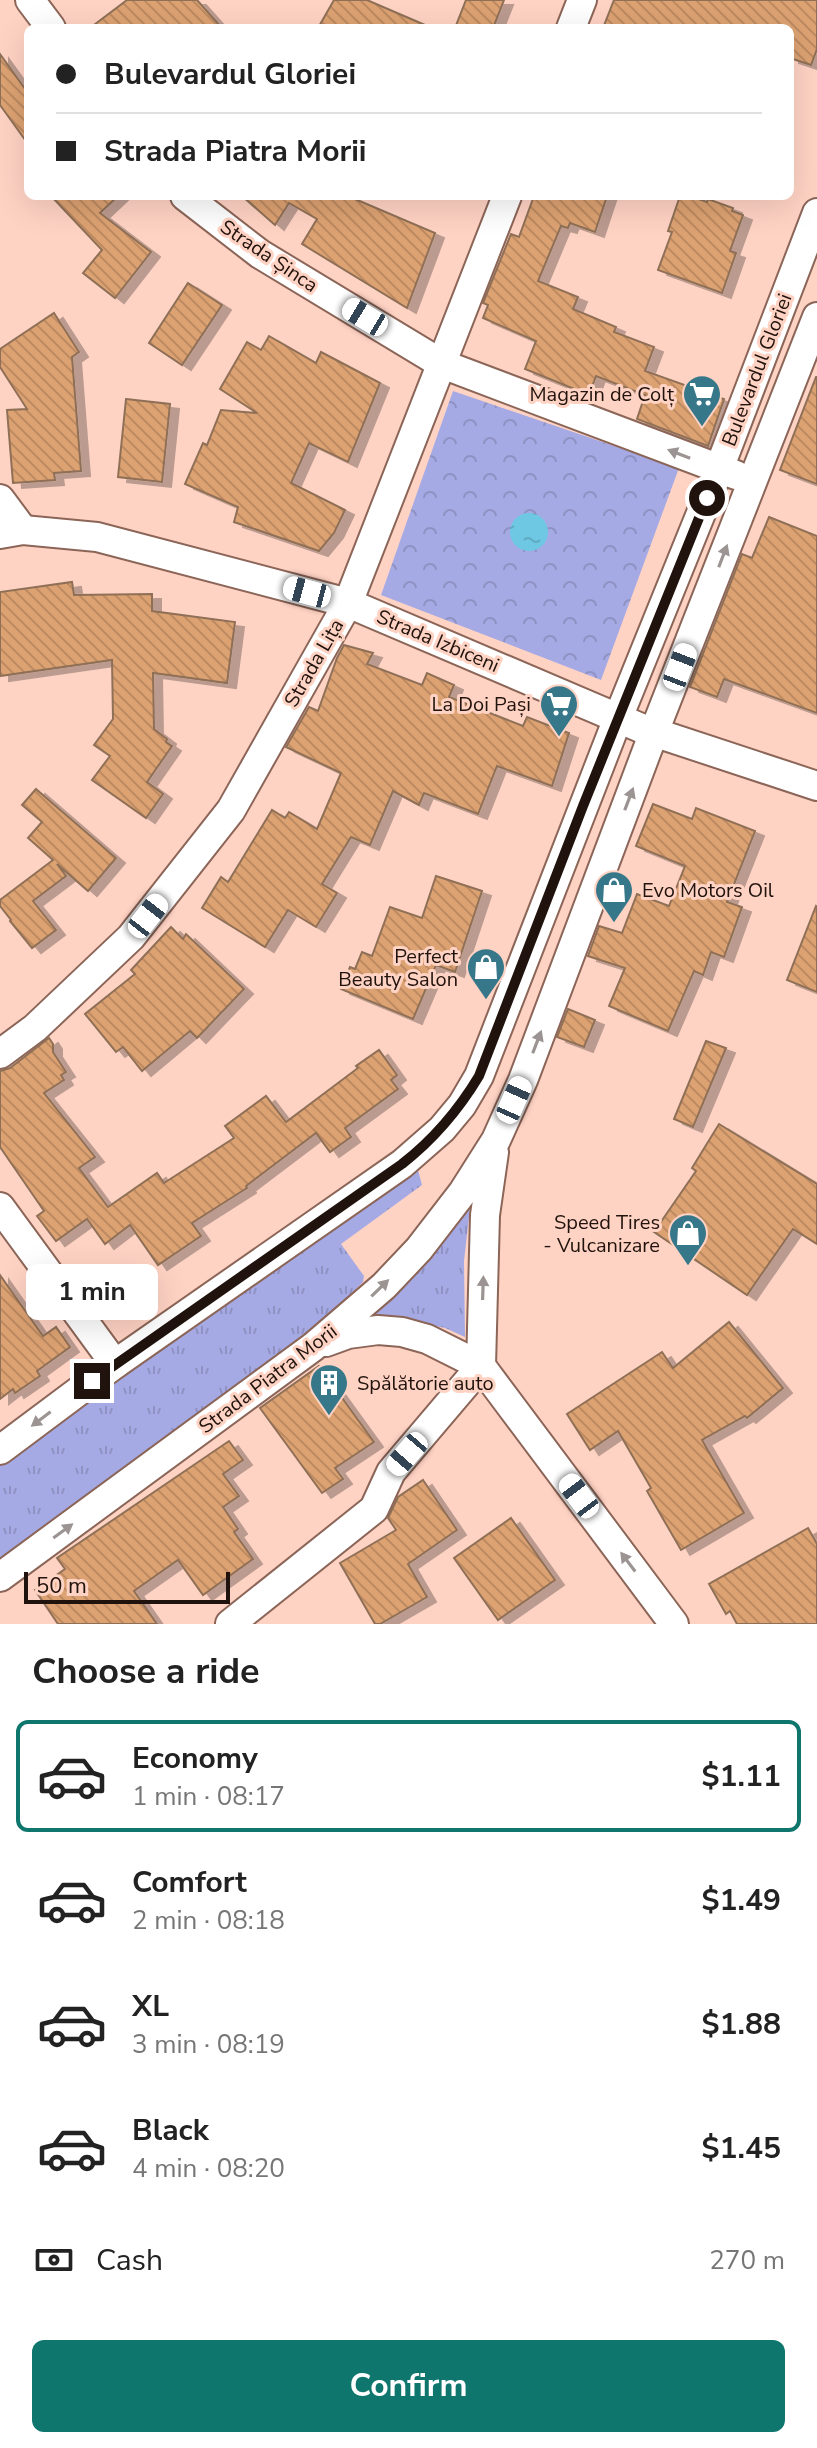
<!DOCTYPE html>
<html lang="en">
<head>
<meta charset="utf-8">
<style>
	:root { --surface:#fff; --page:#f6f6f6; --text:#222; --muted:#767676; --line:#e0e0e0; --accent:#0f766e }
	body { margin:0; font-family:"Nunito Sans",sans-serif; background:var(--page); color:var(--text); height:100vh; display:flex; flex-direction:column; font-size:30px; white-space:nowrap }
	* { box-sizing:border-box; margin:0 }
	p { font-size:26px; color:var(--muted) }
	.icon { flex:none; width:44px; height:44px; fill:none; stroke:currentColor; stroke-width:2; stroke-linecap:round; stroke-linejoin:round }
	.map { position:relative; height:1624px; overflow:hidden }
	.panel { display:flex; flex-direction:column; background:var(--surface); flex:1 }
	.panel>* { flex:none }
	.guide { position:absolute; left:24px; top:24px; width:770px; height:176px; border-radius:12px; box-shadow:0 8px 32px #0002; display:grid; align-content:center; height:176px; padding:0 32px; background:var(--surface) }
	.scale { position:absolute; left:24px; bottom:20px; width:206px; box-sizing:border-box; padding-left:8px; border:4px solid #20120c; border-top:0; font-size:22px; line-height:28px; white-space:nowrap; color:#20120c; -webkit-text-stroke:6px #ffd3c4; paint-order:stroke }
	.end { position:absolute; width:36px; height:36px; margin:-18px; border:10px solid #20120c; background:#fff; box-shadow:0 0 0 4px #fff }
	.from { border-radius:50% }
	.bubble { position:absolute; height:56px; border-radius:12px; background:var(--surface); box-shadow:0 8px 32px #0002; font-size:26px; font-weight:700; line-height:56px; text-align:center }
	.car { position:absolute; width:24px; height:48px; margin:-24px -12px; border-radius:10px; box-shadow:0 0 6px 2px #0007; background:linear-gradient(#fff 24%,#345 0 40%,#fff 0 76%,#345 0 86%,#fff 0) }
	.guide b { display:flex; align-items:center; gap:28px; height:76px; font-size:30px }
	.guide b+b { border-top:2px solid var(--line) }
	.guide i { width:20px; height:20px; background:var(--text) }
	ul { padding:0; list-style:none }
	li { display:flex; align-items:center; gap:24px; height:112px; margin:0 16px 12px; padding:0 16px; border:4px solid transparent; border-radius:12px }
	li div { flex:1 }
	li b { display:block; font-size:30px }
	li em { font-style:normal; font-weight:700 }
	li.selected { border-color:var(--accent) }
	li>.icon { width:72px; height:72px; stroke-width:1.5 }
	h2 { padding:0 32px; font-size:36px; line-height:96px }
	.pay { display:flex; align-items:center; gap:20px; height:88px; padding:0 32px; font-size:30px }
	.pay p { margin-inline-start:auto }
	.cta { display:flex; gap:16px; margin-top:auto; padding:16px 32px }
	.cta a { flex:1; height:92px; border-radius:12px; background:var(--accent); color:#fff; font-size:32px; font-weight:700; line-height:92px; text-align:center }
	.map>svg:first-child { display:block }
	.grass { fill:url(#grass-tufts) }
	.park { fill:url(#park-crowns) }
	.water { fill:url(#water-ripples) }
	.building { fill:url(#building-back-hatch); stroke:#8f7057; stroke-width:2; filter:url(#shadow) }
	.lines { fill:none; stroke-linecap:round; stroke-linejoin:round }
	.minor-casing { stroke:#8b6557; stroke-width:32 }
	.minor { stroke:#fff; stroke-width:28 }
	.oneway { fill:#9b9492 }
	.route { stroke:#20120c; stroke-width:10 }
	.labels { text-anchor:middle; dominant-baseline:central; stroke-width:6; stroke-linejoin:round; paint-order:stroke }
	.street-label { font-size:20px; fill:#20120c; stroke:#ffd3c4 }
	.poi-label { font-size:20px; fill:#20120c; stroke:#ffd3c4; text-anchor:end }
</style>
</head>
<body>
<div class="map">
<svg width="817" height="1624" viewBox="0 0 817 1624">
	<defs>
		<pattern id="grass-tufts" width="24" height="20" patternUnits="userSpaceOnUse" patternTransform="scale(2)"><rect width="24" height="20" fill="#a5aae4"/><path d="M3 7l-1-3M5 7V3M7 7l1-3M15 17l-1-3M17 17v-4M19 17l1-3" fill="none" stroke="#8e91c2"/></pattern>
		<pattern id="park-crowns" width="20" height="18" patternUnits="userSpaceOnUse" patternTransform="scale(2)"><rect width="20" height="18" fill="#a5aae4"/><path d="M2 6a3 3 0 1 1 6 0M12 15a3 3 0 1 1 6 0" fill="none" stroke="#8e91c2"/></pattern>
		<pattern id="water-ripples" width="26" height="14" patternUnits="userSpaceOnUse" patternTransform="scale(2)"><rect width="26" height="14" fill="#6ec8e4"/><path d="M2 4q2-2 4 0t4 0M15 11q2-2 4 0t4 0" fill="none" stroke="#5fabc2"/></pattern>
		<pattern id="building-back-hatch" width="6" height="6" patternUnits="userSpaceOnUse" patternTransform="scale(2)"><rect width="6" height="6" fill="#dda272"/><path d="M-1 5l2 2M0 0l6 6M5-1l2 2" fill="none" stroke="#bd8a62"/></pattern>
		<filter id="shadow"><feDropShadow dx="9" dy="5" stdDeviation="0" flood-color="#0004"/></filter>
	</defs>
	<rect width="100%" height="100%" fill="#ffd3c4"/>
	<g class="grass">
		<path d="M404,1166l14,4 4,15 -81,59 23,32 -1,6 -35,35 -328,242v-95l322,-241z"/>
		<path d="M471,1199l-7,62 1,76 -20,-9 -56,-12 -34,4z"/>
	</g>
	<path class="park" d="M453,391l226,77 -78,212 -220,-85z"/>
	<circle class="water" cx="529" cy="532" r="19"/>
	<g class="building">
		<path d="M127,0h70l25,28h-132z"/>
		<path d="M334,0h33l65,28h-114z"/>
		<path d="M466,0h38l-11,28h-38z"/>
		<path d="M614,0h203v49l-6,16 -21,-7v-30h-187z"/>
		<path d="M0,54l28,39v51l-28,-39z"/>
		<path d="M51,196h67l-18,17 51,39 -36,46 -32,-25 19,-23z"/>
		<path d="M242,196h106l87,37 -28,75 -105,-64 15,-25 -28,-16 -14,22z"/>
		<path d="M534,196h73l-12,36 -25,-9 -2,5 -7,-2 -23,55 40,16 -5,12 43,18 -2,5 40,15 -9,24 79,28 -16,47 -71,-27 8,-24 -49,-19 -7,19 -64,-26 11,-28 -53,-23 5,-13 -5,-2 28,-69 8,3z"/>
		<path d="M680,196h10l17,6 1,-3 25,9 -1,3 11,4 -13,36 6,2 -14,40 -64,-23 14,-38 -4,-1z"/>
		<path d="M188,283l34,22 -40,60 -33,-22z"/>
		<path d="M54,313l25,39 -7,5 9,114 -27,2 1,7 -42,3 -6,-73 20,-1 -27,-42v-18z"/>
		<path d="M269,336l47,27 5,-11 59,31 -32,79 -39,-19 -18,40 54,27 -11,23 -15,18 -85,-29 4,-15 -53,-23 18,-41 4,2 14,-35 36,3 -37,-24 27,-47 14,8z"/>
		<path d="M816,377h1v107l-37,-14z"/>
		<path d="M126,399l44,5 -8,78 -44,-5z"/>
		<path d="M769,517l48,19v177l-93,-34 -7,18 -27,-10 52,-133 10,4z"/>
		<path d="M72,582l2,13 78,-1v17l83,11 -8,61 -74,-10 1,56 13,10 -1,3 6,4 -25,36 16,12 -17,24 -54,-38 18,-24 -16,-11 19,-26 -1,-59 -112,16v-84z"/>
		<path d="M344,645l29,8 -6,11 55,21 5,-12 27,12 -5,12 74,29 4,-9 42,16 -17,53 -55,-20 -19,48 -54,-21 -5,12 -26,-14 -23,54 -19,-8 -29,47 15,9 -21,34 -28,-17 -23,37 -63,-39 19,-31 7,5 44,-72 13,8 4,-6 28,17 24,-56 -55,-26 23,-40 9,4 19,-53z"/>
		<path d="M36,789l80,69 -28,33 -31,-27 9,12 -33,25 23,29 -24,18 -22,-27 1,-1 -11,-14v-6l53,-40 -25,-22 14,-16 -20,-17z"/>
		<path d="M653,804l39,15 4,-11 59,23 -28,71 15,5 -18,50 -13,-5 -8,23 -9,-4 -26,60 -59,-25 16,-38 -37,-12 11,-30 23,7 15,-39 32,12 16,-40 -49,-20z"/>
		<path d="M436,876l46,15 -27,81 -19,-7 -23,54 -72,-30 9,-22 5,2 7,-17 10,4 18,-49 32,11z"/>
		<path d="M816,906l1,1v85l-30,-12z"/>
		<path d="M171,927l12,12 3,-5 58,55 -47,49 -7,-7 -48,40 -19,-24 -7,5 -31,-38 50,-40 -4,-4z"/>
		<path d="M568,1009l27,11 -11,27 -27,-10z"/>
		<path d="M49,1038l4,6v8l13,20 -5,3 3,5 -20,13 51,64 -16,11 29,39 49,-34 7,10 70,-45 -9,-12 41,-30 20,26 72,-54 -2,-2 23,-16 18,25 -6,5 7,9 -53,39 6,9 -21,15 -14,-19 -70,53 1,2 -55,35 9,13 -43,29 -28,-40 -25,19 -18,-25 -31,22 -19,-25 7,-5 -44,-64v-76l10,-3z"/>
		<path d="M706,1041l20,7 -33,79 -19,-8z"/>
		<path d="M719,1124l98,60v60l-24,-15 -46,66 -93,-63 42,-61 -4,-3z"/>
		<path d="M0,1275l43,61 13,-9 14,20 -33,24 3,5 -25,17 -2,-4 -13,10z"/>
		<path d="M729,1322l54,66 -36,30 -2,-2 -43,24 42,73 -63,37 -34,-59 4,-3 -33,-57 -28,19 -23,-36 95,-62 11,16z"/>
		<path d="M319,1366l55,76 -39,26 8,11 -21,14 -62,-85z"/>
		<path d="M229,1441l14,19 -20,14 16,22 -16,11 15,22 -4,3 19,27 -50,36 -25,-35 -44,31 23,33h-99l-23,-34 30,-21 -8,-11z"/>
		<path d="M423,1480l34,50 -49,34 19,33 -47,27h-5l-35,-61 56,-33 -8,-12 10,-21z"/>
		<path d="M511,1518l44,62 -57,40 -44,-62z"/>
		<path d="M808,1528l9,16v80h-80l-7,-13 -4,3 -17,-30z"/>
	</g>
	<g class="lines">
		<g class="minor-casing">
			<g id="minor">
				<path d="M30,0l21,28"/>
				<path d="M571,28l11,-28"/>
				<path d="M185,196l75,58 182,110 294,111"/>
				<path d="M0,499l23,31"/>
				<path d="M0,534l23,-4 74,7 251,66 293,125 176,58"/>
				<path d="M0,1054l35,-26 96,-91 100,-127 117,-207 159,-407"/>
				<path d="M0,1207l115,157"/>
				<path d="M326,1342l22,-8 30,-4 24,2 25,7 54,27 193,258"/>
				<path d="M481,1366l4,-151 9,-63"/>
				<path d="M0,1450l115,-86 287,-200 40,-35 20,-24 17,-29 139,-358 101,-249 98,-256"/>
				<path d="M0,1577l313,-230 71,-61 35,-37 44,-57 33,-52 27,-60 131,-348 163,-415"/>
				<path d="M230,1624l144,-115 17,-37 90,-106"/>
			</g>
		</g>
		<use href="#minor" class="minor"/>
	</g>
	<defs><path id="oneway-solid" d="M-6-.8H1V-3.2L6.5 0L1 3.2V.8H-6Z" transform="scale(2)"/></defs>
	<g class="oneway">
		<use href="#oneway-solid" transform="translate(679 454) rotate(-159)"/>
		<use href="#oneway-solid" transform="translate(723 556) rotate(-69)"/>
		<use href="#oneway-solid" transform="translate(629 799) rotate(-69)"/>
		<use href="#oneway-solid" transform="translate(537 1042) rotate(-69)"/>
		<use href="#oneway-solid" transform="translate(380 1288) rotate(-44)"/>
		<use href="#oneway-solid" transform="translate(483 1288) rotate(-88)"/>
		<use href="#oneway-solid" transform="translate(41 1419) rotate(143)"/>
		<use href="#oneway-solid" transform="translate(63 1531) rotate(-36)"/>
		<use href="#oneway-solid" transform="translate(628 1562) rotate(-127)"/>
	</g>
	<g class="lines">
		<path class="route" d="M92,1381l310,-217c32,-25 56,-53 77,-88l104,-270 124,-308"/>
	</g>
	<defs>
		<g id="supermarket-pin" transform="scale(2)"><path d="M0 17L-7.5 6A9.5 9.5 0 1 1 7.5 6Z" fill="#37778a" stroke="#ffd3c4"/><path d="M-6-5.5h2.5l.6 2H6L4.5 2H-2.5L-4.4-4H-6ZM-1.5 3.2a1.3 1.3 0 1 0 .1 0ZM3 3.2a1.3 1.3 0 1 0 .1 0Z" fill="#fff"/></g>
		<g id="shop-pin" transform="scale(2)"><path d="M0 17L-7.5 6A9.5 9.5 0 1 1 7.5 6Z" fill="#37778a" stroke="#ffd3c4"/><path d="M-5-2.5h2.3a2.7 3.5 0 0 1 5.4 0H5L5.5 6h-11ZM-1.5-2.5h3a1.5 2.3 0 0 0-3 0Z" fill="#fff"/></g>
		<g id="building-pin" transform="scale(2)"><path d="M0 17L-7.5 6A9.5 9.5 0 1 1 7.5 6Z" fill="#37778a" stroke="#ffd3c4"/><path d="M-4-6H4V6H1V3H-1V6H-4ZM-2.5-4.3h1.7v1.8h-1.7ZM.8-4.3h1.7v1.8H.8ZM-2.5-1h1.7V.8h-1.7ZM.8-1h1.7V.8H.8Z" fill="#fff"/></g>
	</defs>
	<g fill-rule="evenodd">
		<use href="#supermarket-pin" x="702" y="394"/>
		<use href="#supermarket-pin" x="559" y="704"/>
		<use href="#shop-pin" x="614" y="890"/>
		<use href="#shop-pin" x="486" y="967"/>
		<use href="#shop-pin" x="688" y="1233"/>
		<use href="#building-pin" x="329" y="1383"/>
	</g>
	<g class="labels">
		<g class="street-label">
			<text transform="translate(269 256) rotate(34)">Strada Șinca</text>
			<text transform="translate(757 370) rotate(-69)">Bulevardul Gloriei</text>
			<text transform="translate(438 641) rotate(23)">Strada Izbiceni</text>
			<text transform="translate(314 663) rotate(-60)">Strada Lița</text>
			<text transform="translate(268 1379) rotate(-37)">Strada Piatra Morii</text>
		</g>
		<g class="poi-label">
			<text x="674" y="394">Magazin de Colț</text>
			<text x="531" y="704">La Doi Pași</text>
			<text x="642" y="890" text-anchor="start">Evo Motors Oil</text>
			<text x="458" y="956">Perfect<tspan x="458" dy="23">Beauty Salon</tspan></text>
			<text x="660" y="1222">Speed Tires<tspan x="660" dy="23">- Vulcanizare</tspan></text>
			<text x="357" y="1383" text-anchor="start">Spălătorie auto</text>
		</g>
	</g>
</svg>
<div class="scale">50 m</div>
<i class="end from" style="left:707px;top:498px"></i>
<i class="end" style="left:92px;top:1381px"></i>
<div class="bubble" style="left:26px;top:1264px;width:132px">1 min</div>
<i class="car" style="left:365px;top:317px;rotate:301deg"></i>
<i class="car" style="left:307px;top:592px;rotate:285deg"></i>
<i class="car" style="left:680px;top:667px;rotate:21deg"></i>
<i class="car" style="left:148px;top:916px;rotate:38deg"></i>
<i class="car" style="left:514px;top:1100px;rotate:24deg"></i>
<i class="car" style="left:407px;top:1454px;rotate:221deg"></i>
<i class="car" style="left:579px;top:1496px;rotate:323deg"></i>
<div class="guide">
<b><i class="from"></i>Bulevardul Gloriei</b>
<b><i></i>Strada Piatra Morii</b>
</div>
</div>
<section class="panel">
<h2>Choose a ride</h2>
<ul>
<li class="selected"><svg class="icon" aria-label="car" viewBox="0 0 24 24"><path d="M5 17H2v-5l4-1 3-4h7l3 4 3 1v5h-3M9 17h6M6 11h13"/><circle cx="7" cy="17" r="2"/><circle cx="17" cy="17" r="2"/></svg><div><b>Economy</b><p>1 min · 08:17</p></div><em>$1.11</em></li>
<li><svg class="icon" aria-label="car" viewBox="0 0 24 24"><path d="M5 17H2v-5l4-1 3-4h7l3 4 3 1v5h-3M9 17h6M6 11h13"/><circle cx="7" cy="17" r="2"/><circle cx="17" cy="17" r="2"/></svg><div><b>Comfort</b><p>2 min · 08:18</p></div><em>$1.49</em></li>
<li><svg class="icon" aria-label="car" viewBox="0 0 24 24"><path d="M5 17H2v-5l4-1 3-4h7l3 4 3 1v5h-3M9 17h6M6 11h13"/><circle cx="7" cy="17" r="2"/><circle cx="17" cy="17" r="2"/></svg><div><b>XL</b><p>3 min · 08:19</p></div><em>$1.88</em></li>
<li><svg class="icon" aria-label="car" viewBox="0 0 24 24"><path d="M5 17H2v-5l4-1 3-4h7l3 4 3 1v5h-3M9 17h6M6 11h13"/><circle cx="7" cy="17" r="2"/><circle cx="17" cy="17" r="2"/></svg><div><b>Black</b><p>4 min · 08:20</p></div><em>$1.45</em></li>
</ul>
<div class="pay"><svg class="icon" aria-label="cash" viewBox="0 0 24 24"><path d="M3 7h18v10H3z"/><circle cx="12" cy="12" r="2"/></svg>Cash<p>270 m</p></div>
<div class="cta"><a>Confirm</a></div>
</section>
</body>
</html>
